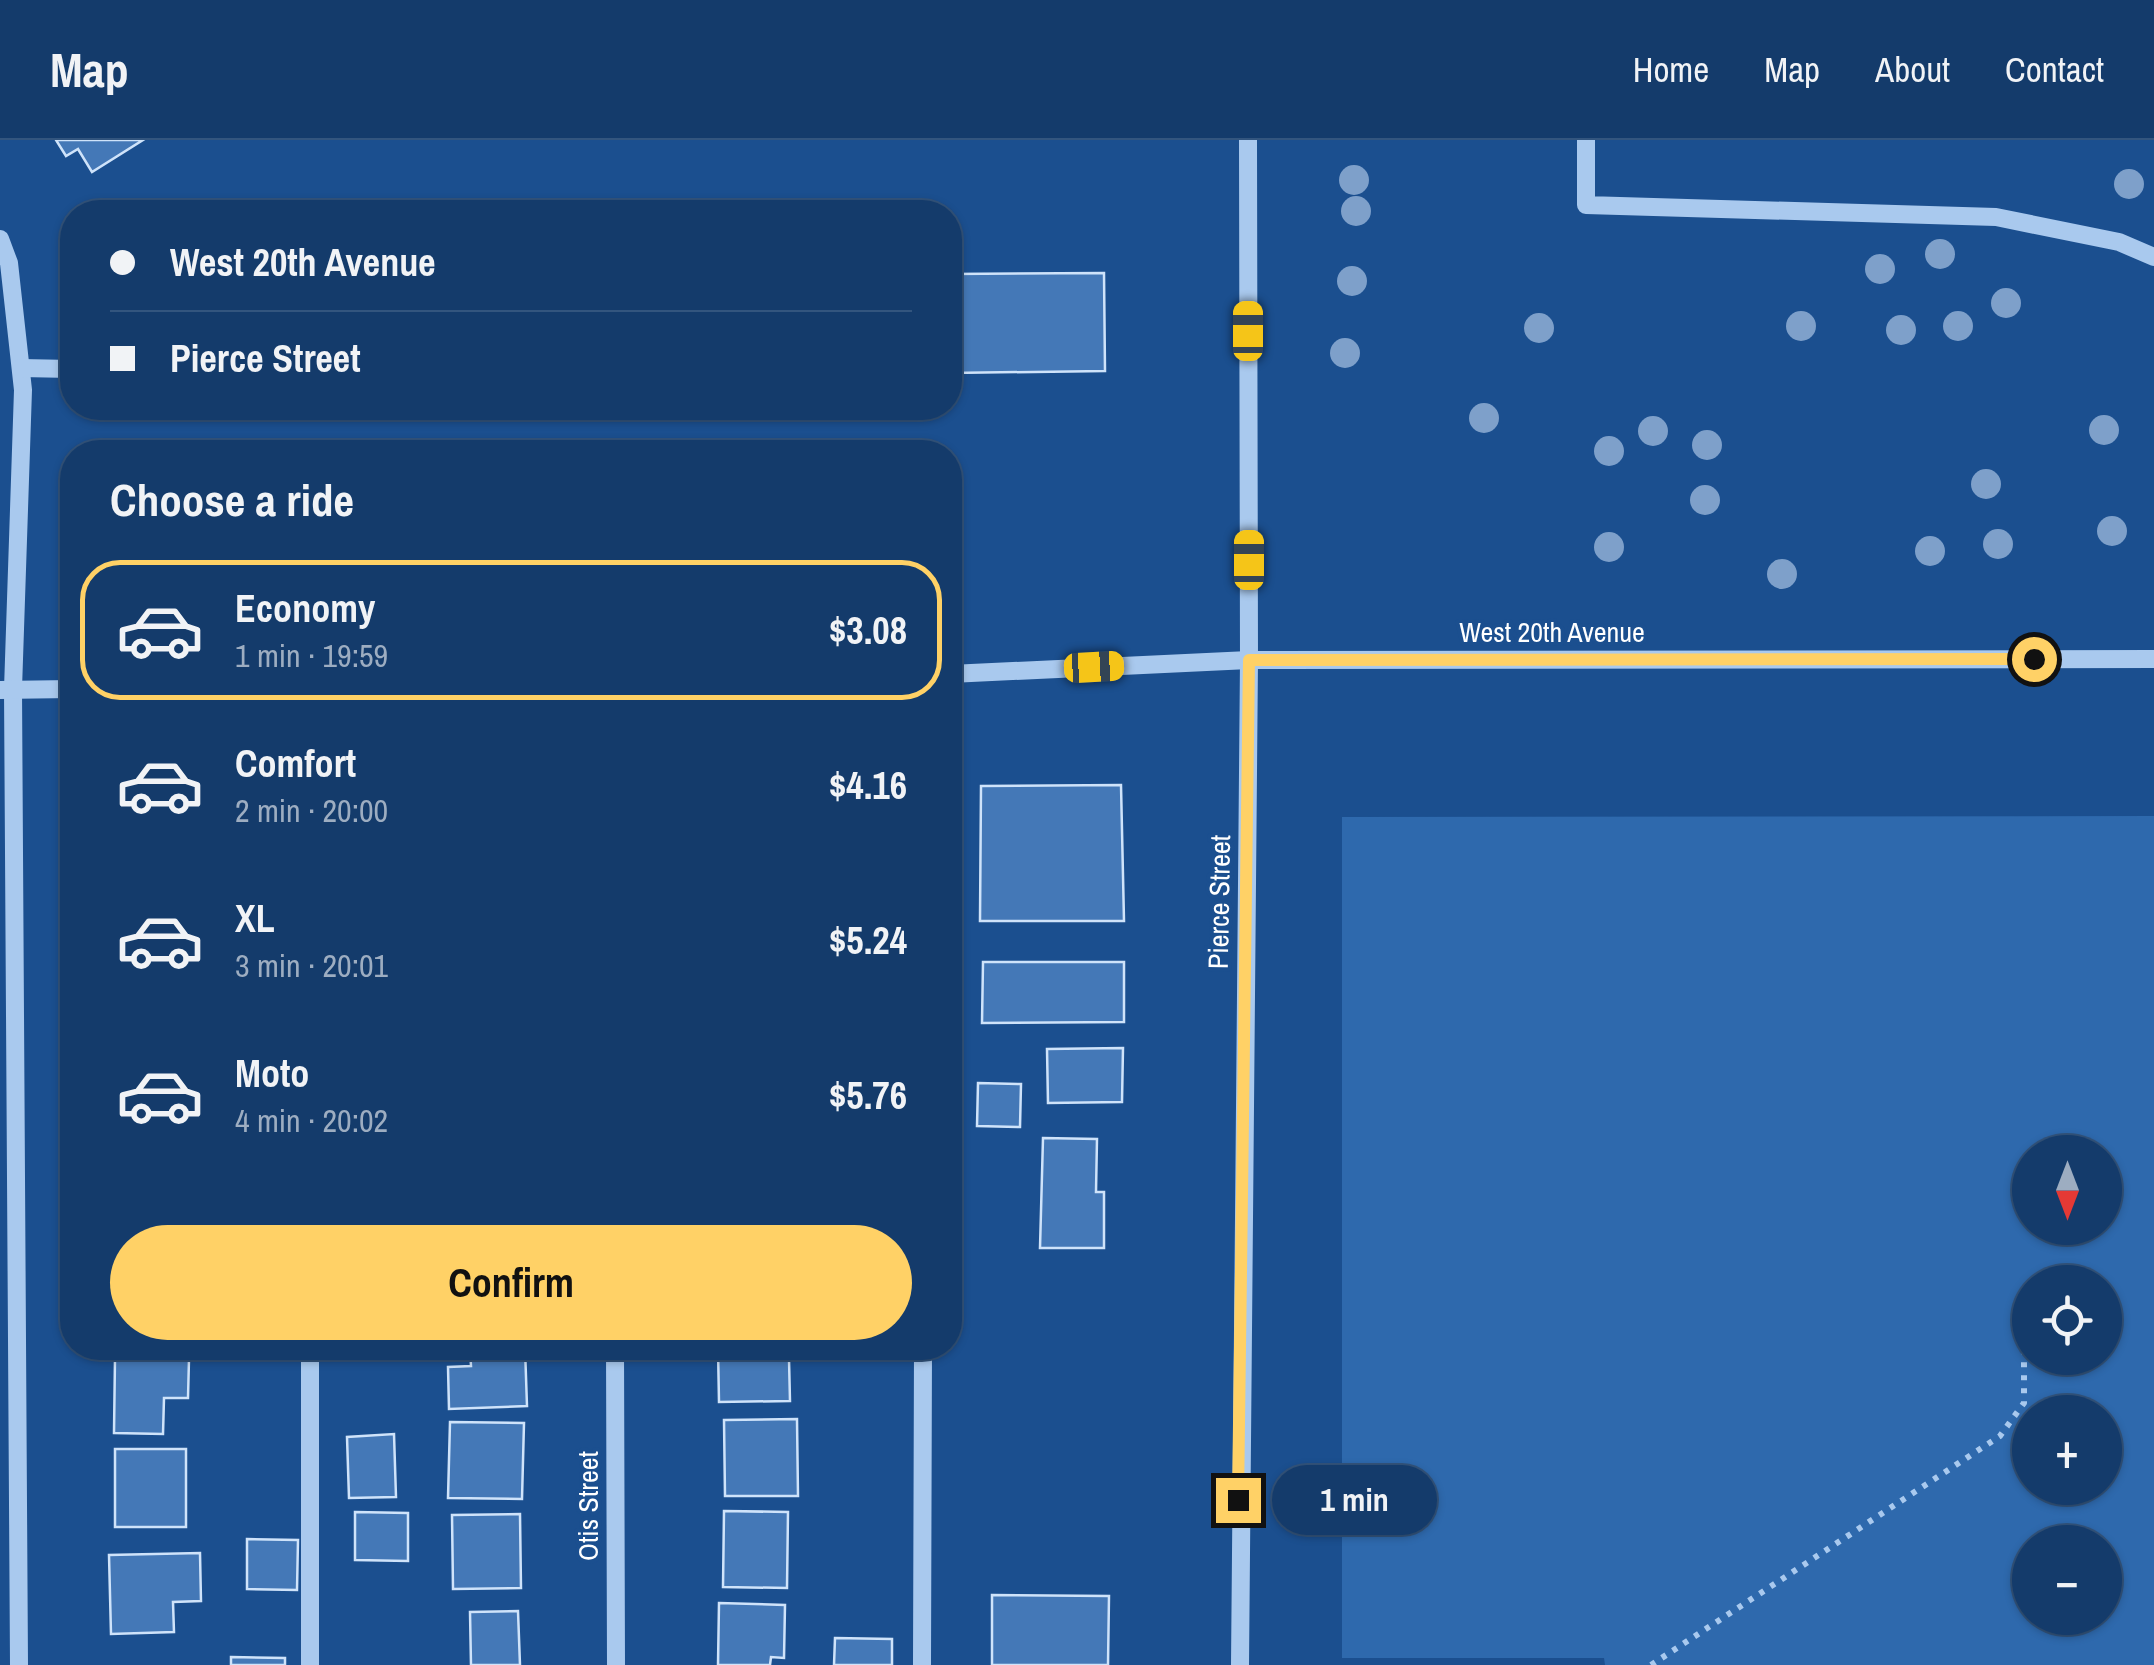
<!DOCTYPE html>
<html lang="en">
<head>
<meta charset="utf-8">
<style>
	:root { --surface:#143b6b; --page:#214673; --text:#f1f3f6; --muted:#9dadc1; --line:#33557e; --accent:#ffd166 }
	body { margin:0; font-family:"Archivo Narrow",sans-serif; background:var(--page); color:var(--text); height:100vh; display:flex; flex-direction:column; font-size:38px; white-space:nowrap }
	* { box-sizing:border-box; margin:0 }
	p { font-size:32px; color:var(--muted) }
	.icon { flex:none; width:55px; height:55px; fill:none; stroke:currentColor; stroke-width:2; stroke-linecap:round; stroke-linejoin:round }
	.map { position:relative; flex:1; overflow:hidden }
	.details { position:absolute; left:60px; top:300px; width:902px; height:920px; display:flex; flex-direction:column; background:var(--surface); border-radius:40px; box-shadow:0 2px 8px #0004,0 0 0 2px var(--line) }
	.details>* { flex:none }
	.banner { position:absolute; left:60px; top:60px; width:902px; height:220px; border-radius:40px; box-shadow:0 2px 8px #0004,0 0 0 2px var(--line); display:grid; align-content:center; height:220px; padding:0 50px; background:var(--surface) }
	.needle { width:65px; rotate:180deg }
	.buttons { position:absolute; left:2012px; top:995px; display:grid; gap:20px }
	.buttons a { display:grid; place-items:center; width:110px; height:110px; border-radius:50%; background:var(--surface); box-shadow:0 2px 8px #0004,0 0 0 2px var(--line); font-size:50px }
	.end { position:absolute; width:45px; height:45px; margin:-22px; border:12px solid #ffd166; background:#111; box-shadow:0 0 0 5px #111 }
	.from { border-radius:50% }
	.bubble { position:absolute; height:70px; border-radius:35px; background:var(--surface); box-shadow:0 2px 8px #0004,0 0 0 2px var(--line); font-size:32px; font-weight:700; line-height:70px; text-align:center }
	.car { position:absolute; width:30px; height:60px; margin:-30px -15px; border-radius:12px; box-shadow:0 0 8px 2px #0007; background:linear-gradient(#f5c518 24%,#345 0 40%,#f5c518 0 76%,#345 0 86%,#f5c518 0) }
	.banner b { display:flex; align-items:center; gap:35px; height:95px; font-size:38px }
	.banner b+b { border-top:2px solid var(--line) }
	.banner i { width:25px; height:25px; background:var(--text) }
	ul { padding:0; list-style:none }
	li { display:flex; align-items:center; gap:30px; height:140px; margin:0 20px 15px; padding:0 30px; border:5px solid transparent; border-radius:40px }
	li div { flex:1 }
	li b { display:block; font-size:38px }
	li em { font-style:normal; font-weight:700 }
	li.active { border-color:var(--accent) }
	li>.icon { width:90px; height:90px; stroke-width:1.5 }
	h2 { padding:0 50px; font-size:45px; line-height:120px }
	.cta { display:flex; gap:20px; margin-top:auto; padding:20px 50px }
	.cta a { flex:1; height:115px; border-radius:60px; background:var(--accent); color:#111; font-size:40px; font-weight:700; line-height:115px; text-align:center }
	header { display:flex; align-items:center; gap:60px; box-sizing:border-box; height:140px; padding:0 50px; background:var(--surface); border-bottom:2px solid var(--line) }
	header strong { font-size:48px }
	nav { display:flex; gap:55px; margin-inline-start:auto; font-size:35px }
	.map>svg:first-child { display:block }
	.grass { fill:#2e69ad; fill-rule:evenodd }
	.building { fill:#4478b7; stroke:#cfe3fa; stroke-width:2.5 }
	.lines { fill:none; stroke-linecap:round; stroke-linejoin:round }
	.path { stroke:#a9c9ee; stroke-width:6; stroke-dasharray:5 8; stroke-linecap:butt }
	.minor { stroke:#a9c9ee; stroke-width:18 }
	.tree { fill:#7ea0ca }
	.route { stroke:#ffd166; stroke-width:12 }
	.labels { text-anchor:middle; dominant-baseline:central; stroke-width:8; stroke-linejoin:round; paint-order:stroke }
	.street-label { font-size:28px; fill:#fff; stroke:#1b4f8f }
</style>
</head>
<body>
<header>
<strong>Map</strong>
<nav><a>Home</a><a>Map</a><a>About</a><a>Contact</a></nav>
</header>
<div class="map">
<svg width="2154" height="1525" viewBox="0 0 2154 1525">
	<rect width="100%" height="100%" fill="#1b4f8f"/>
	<path class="grass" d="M2154,676v849h-549l-1,-7h-262v-841zM2030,1012h75v76h-75zM2030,1142h75v76h-75zM2030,1272h75v76h-75zM2030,1402h75v76h-75z"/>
	<g class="building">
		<path d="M56,0h87l-51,32 -14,-23 -12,7z"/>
		<path d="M1104,133l1,98 -155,2v-99z"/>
		<path d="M1121,645l3,136h-144l1,-135z"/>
		<path d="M983,822h141v60l-142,1z"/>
		<path d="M1123,908l-1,54 -74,1 -1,-54z"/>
		<path d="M978,943l43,1 -1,43 -43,-1z"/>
		<path d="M1043,998l54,1 -1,53h8v56h-64z"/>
		<path d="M470,1208h55l2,58 -78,3 -1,-42 23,-1z"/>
		<path d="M718,1208h53v12l18,-1 1,42 -71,1z"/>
		<path d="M115,1218l74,1 -1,39h-24l-1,36 -49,-1z"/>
		<path d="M797,1279l1,77h-73l-1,-76z"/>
		<path d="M450,1282l74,1 -2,76 -74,-1z"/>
		<path d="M394,1294l2,63 -47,1 -2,-61z"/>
		<rect x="115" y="1309" width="71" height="78"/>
		<path d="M724,1371l64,1 -1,76 -64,-1z"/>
		<path d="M355,1372l53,1v48l-53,-1z"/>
		<path d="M520,1374l1,74 -68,1 -1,-74z"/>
		<path d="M247,1399l51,1 -1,50 -50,-1z"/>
		<path d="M200,1413l1,48 -28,1 1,30 -63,2 -2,-79z"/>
		<path d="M992,1455l117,1 -1,69h-116z"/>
		<path d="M719,1463l66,2 -1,53 -13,-1 -1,8h-52z"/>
		<path d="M518,1471l2,54h-49l-1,-53z"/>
		<path d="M835,1498l57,1v26h-58z"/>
		<path d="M231,1517l54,1v7h-54z"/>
	</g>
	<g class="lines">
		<path class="path" d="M1651,1525l349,-229 24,-33v-87"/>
		<g class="minor">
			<path d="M1586,0v65l410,12 123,25 35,15"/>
			<path d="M0,99l9,24 14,127 -10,299 6,976"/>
			<path d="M21,228l51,1"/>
			<path d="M950,534l299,-14 905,-1"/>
			<path d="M0,550l72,-1"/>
			<path d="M310,1208v317"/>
			<path d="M615,1208l1,317"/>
			<path d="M922,1525l1,-317"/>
			<path d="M1240,1525l9,-1005 -1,-520"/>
		</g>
	</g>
	<g class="tree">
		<circle cx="1354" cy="40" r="15"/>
		<circle cx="2129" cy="44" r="15"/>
		<circle cx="1356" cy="71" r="15"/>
		<circle cx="1940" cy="114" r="15"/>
		<circle cx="1880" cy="129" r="15"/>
		<circle cx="1352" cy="141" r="15"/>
		<circle cx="2006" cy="163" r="15"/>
		<circle cx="1801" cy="186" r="15"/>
		<circle cx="1958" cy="186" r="15"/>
		<circle cx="1539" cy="188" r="15"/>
		<circle cx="1901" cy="190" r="15"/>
		<circle cx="1345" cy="213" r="15"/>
		<circle cx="1484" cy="278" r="15"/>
		<circle cx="2104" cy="290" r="15"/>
		<circle cx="1653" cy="291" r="15"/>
		<circle cx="1707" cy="305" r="15"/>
		<circle cx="1609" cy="311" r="15"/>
		<circle cx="1986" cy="344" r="15"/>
		<circle cx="1705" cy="360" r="15"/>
		<circle cx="2112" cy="391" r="15"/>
		<circle cx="1998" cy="404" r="15"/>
		<circle cx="1609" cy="407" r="15"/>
		<circle cx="1930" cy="411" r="15"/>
		<circle cx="1782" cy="434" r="15"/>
	</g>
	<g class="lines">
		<path class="route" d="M1238,1360l11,-840 785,-1"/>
	</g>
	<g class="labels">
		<g class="street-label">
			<text x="1552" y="492">West 20th Avenue</text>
			<text transform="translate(1219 762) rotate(-89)">Pierce Street</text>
			<text transform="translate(588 1366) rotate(-90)">Otis Street</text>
		</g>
	</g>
</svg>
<div class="buttons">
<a><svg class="needle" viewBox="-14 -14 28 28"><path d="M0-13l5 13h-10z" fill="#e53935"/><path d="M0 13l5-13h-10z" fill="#9dadc1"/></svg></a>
<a><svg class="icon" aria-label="locate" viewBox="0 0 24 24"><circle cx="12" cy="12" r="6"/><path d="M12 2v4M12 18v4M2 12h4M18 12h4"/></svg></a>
<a>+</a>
<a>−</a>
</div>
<i class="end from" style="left:2034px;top:519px"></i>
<i class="end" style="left:1238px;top:1360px"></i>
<div class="bubble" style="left:1272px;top:1325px;width:165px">1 min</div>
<i class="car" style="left:1248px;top:191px;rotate:0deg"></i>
<i class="car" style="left:1249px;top:420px;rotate:0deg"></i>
<i class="car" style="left:1094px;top:527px;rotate:87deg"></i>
<div class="banner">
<b><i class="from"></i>West 20th Avenue</b>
<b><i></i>Pierce Street</b>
</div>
<section class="details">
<h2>Choose a ride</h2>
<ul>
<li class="active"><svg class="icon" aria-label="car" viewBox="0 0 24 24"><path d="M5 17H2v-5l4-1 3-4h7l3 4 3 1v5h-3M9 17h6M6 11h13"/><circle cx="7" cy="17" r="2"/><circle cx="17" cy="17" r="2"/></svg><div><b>Economy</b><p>1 min · 19:59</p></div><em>$3.08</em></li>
<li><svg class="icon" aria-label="car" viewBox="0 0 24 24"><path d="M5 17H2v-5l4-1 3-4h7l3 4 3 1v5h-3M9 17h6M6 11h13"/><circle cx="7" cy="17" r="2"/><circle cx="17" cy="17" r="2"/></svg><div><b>Comfort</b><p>2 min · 20:00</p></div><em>$4.16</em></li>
<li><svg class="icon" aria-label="car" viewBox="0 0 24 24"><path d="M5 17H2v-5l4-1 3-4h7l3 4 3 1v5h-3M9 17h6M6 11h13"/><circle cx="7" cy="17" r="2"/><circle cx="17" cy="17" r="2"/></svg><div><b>XL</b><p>3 min · 20:01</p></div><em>$5.24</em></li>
<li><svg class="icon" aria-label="car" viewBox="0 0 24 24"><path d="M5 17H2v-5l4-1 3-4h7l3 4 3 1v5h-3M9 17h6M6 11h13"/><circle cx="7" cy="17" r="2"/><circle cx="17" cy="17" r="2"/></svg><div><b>Moto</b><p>4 min · 20:02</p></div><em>$5.76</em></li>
</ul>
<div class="cta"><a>Confirm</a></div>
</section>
</div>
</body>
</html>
